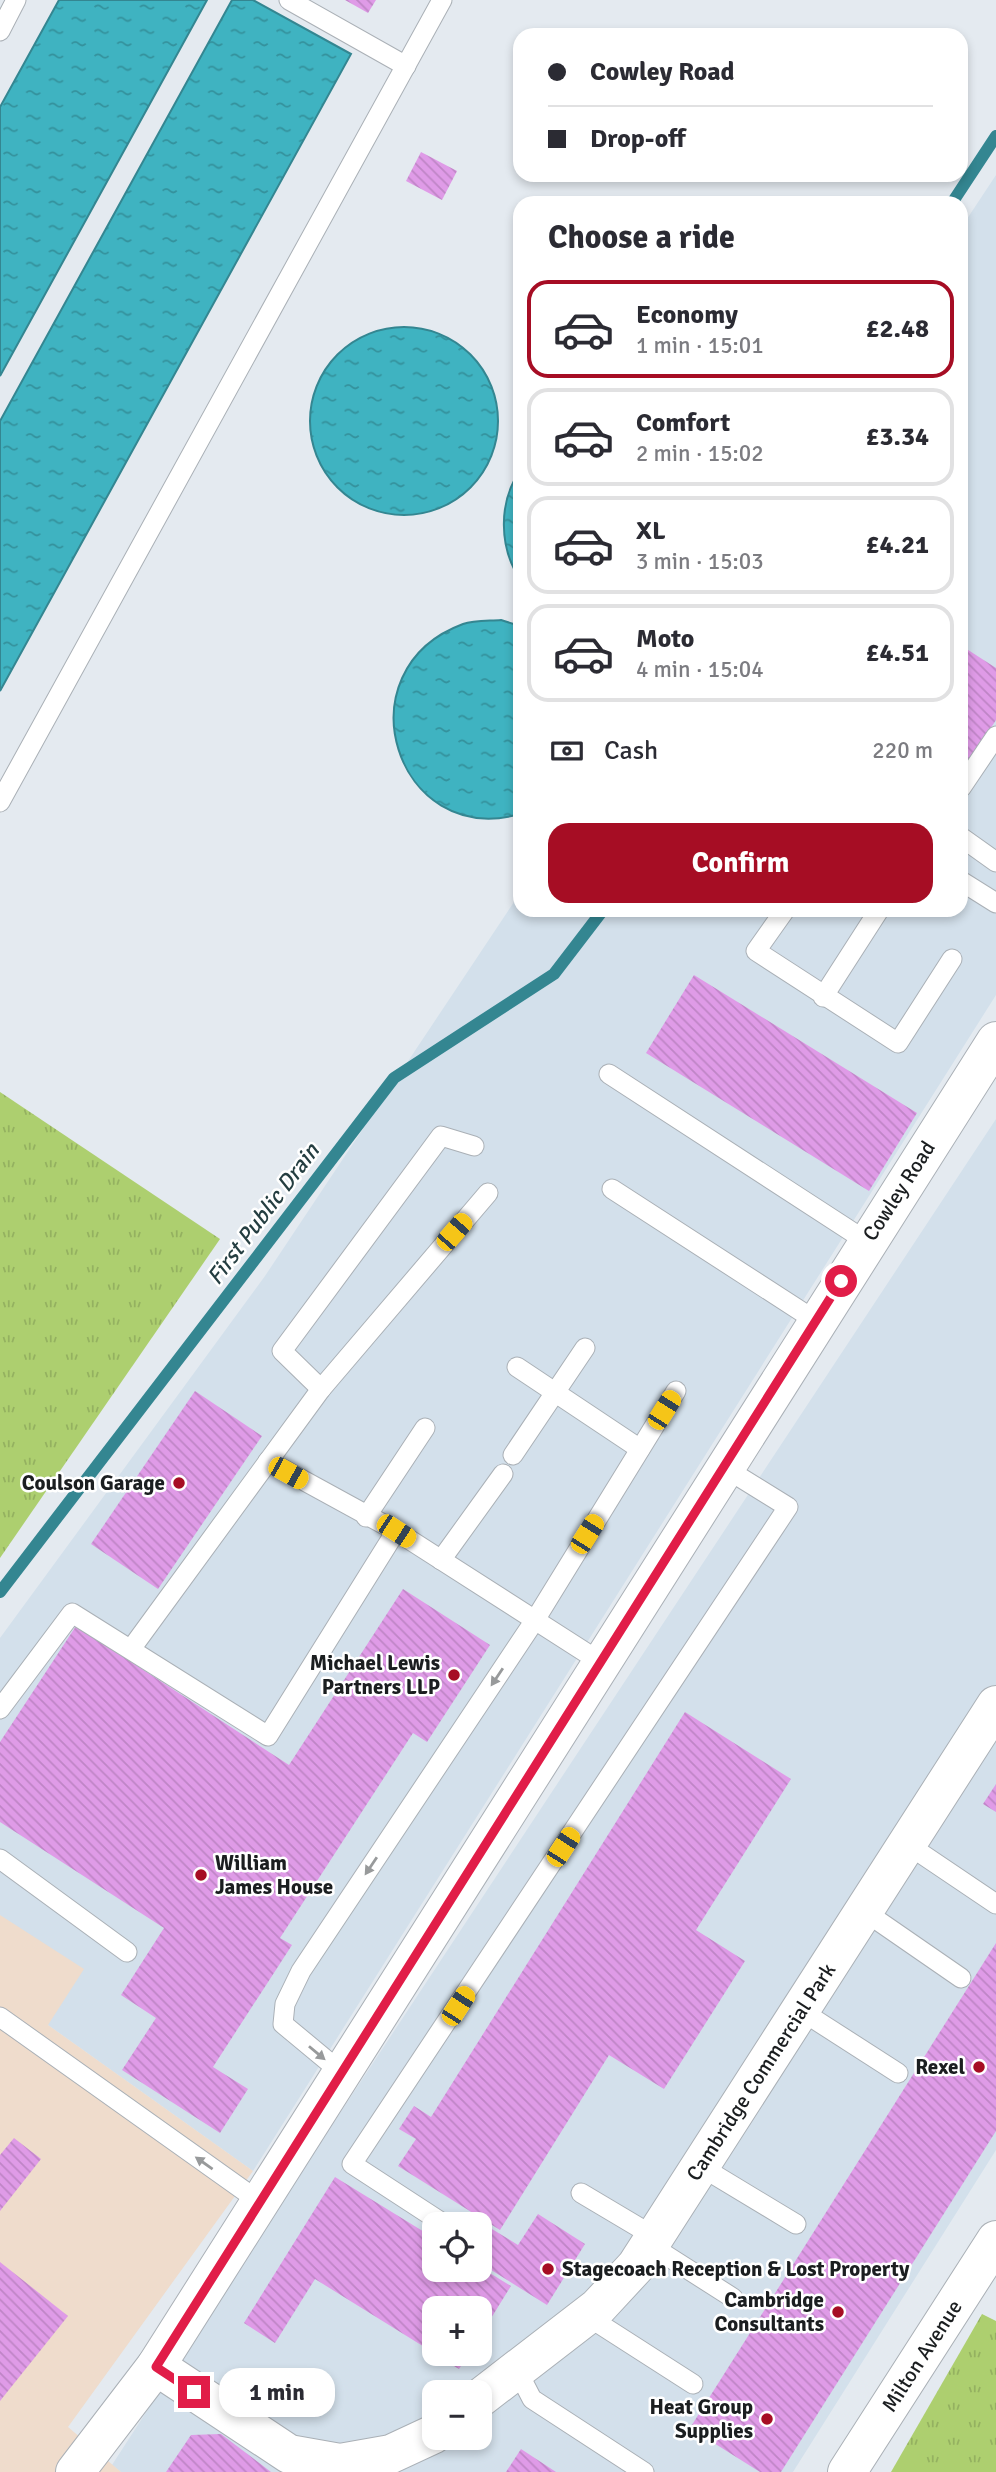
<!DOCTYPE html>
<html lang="en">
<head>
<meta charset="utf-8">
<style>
	:root { --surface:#fff; --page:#f2f2f3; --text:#2b2b33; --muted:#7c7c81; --line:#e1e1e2; --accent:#a60d24 }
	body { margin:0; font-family:Signika,sans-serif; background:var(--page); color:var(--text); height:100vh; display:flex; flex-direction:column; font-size:26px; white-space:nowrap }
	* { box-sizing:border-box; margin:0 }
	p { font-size:23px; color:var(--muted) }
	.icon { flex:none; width:38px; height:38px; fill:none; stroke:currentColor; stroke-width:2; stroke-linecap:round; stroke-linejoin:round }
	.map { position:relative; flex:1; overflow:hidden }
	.side { position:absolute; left:513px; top:196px; width:455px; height:721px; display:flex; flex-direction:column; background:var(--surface); border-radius:21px; box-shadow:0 4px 10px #0003 }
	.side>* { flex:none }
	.guide { position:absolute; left:513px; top:28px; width:455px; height:154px; border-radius:21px; box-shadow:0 4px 10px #0003; display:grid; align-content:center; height:154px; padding:0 35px; background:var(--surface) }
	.buttons { position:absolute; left:422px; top:2212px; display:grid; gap:14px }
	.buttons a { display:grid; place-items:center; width:70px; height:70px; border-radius:14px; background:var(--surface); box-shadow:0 4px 10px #0003; font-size:35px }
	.end { position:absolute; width:32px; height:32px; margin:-16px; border:9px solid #e11d48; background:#fff; box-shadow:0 0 0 4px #fff }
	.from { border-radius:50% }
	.bubble { position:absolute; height:49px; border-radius:21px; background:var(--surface); box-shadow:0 4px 10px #0003; font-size:23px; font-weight:700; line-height:49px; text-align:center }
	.car { position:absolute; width:21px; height:42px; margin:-21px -10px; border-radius:9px; box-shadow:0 0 5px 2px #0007; background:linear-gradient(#f5c518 24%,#345 0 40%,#f5c518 0 76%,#345 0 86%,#f5c518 0) }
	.guide b { display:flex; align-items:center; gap:24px; height:66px; font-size:26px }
	.guide b+b { border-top:2px solid var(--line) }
	.guide i { width:18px; height:18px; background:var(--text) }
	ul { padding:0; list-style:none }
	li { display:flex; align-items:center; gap:21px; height:98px; margin:0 14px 10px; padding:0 21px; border:4px solid var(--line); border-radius:21px }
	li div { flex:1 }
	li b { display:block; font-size:26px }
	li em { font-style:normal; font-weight:700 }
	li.on { border-color:var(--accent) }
	li>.icon { width:63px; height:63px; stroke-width:1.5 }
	h2 { padding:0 35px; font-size:32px; line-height:84px }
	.pay { display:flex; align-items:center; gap:18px; height:77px; padding:0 35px; font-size:26px }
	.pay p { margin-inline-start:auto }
	.button { display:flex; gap:14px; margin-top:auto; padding:14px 35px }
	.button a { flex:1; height:80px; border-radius:21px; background:var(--accent); color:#fff; font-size:28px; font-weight:700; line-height:80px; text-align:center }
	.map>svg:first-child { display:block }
	.built { fill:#d3e0eb; fill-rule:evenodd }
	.industrial { fill:#efdccc }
	.grass { fill:url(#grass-tufts) }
	.water { fill:url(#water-ripples); stroke:#348691; stroke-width:2 }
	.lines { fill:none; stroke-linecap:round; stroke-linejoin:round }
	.stream { stroke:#348691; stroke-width:12 }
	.building { fill:url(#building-back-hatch) }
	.service-casing { stroke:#aab0b6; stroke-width:21 }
	.minor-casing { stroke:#aab0b6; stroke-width:40 }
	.service { stroke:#fff; stroke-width:19 }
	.minor { stroke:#fff; stroke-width:38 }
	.oneway { fill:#989a9b }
	.route { stroke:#e11d48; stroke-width:9 }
	.poi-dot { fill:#a60d24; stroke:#fff; stroke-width:2.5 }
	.labels { text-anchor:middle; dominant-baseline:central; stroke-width:5; stroke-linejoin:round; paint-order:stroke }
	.street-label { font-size:21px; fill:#1b1e20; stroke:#fff }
	.poi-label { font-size:21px; font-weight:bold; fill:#1b1e20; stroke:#fff; text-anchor:end }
	.water-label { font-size:23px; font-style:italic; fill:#253e41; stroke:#fff }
</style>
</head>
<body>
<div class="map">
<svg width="996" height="2472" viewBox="0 0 996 2472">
	<defs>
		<pattern id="grass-tufts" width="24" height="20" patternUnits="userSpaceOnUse" patternTransform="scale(1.75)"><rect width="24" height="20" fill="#adcf6f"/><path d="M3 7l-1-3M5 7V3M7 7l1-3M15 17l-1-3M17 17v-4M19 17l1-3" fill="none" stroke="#94b160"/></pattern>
		<pattern id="water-ripples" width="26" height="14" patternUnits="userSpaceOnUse" patternTransform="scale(1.75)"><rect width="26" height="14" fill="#3fb3c1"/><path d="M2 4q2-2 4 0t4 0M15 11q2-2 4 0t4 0" fill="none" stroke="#34919c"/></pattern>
		<pattern id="building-back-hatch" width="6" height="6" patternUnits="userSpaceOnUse" patternTransform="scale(1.75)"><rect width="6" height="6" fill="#df9be7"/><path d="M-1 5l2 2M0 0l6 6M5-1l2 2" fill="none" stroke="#bf85c6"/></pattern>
	</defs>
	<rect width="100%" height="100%" fill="#e4eaf0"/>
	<g class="built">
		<path d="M996,175v820l-743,1176 -205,-146 -48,-110v-277l265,-362 255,-383v17h441v-682z"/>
		<path d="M996,1119v1031l-203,322h-672l-9,-7 197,-305zM434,2224h46v46h-46zM434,2308h46v46h-46zM434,2392h46v46h-46z"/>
	</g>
	<path class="industrial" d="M0,1915l84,54 -36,56 205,146 -185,256 53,45h-121z"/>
	<g class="grass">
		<path d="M0,1092l220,147 -220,319z"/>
		<path d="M982,2314l14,7v151h-105z"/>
	</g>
	<g class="water">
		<path d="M59,0h148l-207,376v-269z"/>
		<path d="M232,0h21l98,54 -351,637v-270z"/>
		<circle cx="404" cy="421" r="94"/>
		<path d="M520,471v108c-21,-31 -22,-77 0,-108z"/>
		<path d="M501,620l19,6v188c-124,35 -181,-144 -57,-190 11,-4 26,-3 38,-4z"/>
	</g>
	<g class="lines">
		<g class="stream">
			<path d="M952,203l44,-67"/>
			<path d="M0,1592l394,-514 160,-104 49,-64"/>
		</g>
	</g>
	<g class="building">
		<path d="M345,0h31l-8,13z"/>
		<path d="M421,152l36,19 -15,29 -36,-19z"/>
		<path d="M962,646l34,22v52l-35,54z"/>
		<path d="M694,975l223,138 -48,78 -223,-138z"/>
		<path d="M195,1391l67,45 -104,153 -67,-45z"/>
		<path d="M403,1589l87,56 -63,97 -14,-9 -133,205 12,7 -79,122 35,22 -28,44 -98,-63 34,-52 -35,-23 43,-67 -164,-106v-80l76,-116 213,139z"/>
		<path d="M685,1712l106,67 -95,151 49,31 -81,128 -55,-34 -109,175 -102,-64 18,-27 -17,-10 15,-23 17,11z"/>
		<path d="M996,1784v28l-13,-8z"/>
		<path d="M996,1943v188l-215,341h-21l-70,-44z"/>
		<path d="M14,2138l27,21 -41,52v-56z"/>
		<path d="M335,2177l99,61v32h46v-3l31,19 -31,50v-28h-46v45l-119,-74 -40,64 -31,-20z"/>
		<path d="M538,2214l47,30 -38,61 -67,-42v-24l7,-13 31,19z"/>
		<path d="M0,2262l68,54 -68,85z"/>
		<path d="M434,2354h35l-10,15z"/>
		<path d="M221,2434l50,38h-105l25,-37z"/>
		<path d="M521,2449l35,23h-50z"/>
	</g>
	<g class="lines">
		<g class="service-casing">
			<g id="service">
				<path d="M289,0l117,66"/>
				<path d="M0,31l16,-31"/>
				<path d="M961,788l35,-52"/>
				<path d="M0,802l442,-802"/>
				<path d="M961,837l35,25"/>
				<path d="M961,881l35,22"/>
				<path d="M785,910l-29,41 142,92 54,-84"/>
				<path d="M823,997l56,-87"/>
				<path d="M609,1074l257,167"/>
				<path d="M612,1189l204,132"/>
				<path d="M517,1367l123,82"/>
				<path d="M321,1389l-39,-38 159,-215 33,10"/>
				<path d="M513,1455l72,-107"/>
				<path d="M268,1461l128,70 206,132"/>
				<path d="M366,1517l59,-89"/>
				<path d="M441,1560l62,-86"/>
				<path d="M131,1649l190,-260 167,-196"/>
				<path d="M0,1709l72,-96 196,123 128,-205"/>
				<path d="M907,1844l89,60"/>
				<path d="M0,1859l127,93"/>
				<path d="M864,1911l97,67"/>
				<path d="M800,2010l98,63"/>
				<path d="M0,2017l260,185"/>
				<path d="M342,2073l-59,-49 2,-20 16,-33 234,-351 141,-229"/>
				<path d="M700,2166l96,58"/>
				<path d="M581,2193l74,44"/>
				<path d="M444,2224l-92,-60 436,-657 -63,-39"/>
				<path d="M650,2245l83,53"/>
				<path d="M587,2316l106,68"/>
				<path d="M517,2370l15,29 112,73"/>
			</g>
		</g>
		<g class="minor-casing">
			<g id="minor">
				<path d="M156,2366l133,88 51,9 51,-9 43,-20"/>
				<path d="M480,2398l118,-91 38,-41 360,-561"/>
				<path d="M75,2472l81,-106 840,-1325"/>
				<path d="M847,2472l149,-232"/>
			</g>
		</g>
		<use href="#service" class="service"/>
		<use href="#minor" class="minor"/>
	</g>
	<defs><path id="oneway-solid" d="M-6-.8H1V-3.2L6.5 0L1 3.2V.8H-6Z" transform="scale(1.75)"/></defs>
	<g class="oneway">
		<use href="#oneway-solid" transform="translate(497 1677) rotate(124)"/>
		<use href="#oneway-solid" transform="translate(371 1866) rotate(124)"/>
		<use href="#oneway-solid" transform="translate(317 2053) rotate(40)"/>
		<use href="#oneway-solid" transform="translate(204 2163) rotate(-145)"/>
	</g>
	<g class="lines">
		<path class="route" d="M194,2392l-38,-25 685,-1086"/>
	</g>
	<g class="poi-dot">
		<circle cx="179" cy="1483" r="7"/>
		<circle cx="454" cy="1675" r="7"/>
		<circle cx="201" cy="1875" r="7"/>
		<circle cx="979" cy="2067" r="7"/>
		<circle cx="548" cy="2269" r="7"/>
		<circle cx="838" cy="2312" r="7"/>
		<circle cx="767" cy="2419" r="7"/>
	</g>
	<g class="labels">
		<g class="street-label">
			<text transform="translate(899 1191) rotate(-57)">Cowley Road</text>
			<text transform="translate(761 2072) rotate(-57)">Cambridge Commercial Park</text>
			<text transform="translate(922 2356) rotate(-57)">Milton Avenue</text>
		</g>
		<g class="poi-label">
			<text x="165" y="1483">Coulson Garage</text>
			<text x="440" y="1663">Michael Lewis<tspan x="440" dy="24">Partners LLP</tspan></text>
			<text x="215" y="1863" text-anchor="start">William<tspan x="215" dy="24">James House</tspan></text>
			<text x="965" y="2067">Rexel</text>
			<text x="562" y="2269" text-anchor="start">Stagecoach Reception &amp; Lost Property</text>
			<text x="824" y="2300">Cambridge<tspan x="824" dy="24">Consultants</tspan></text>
			<text x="753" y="2407">Heat Group<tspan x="753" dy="24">Supplies</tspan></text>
		</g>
		<g class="water-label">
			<text transform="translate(263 1214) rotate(-53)">First Public Drain</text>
		</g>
	</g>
</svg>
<div class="buttons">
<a><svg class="icon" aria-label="locate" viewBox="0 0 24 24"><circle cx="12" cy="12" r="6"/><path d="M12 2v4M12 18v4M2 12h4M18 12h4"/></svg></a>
<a>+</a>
<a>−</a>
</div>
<i class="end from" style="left:841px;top:1281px"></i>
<i class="end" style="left:194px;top:2392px"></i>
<div class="bubble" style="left:219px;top:2368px;width:116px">1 min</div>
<i class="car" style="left:454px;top:1232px;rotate:41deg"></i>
<i class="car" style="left:664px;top:1410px;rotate:32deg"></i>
<i class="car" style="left:288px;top:1473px;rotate:119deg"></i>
<i class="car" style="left:396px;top:1531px;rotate:123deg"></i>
<i class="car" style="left:587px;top:1534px;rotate:32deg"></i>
<i class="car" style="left:563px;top:1847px;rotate:33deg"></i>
<i class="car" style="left:458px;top:2006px;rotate:33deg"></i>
<div class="guide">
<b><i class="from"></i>Cowley Road</b>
<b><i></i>Drop-off</b>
</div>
<section class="side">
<h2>Choose a ride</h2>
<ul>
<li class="on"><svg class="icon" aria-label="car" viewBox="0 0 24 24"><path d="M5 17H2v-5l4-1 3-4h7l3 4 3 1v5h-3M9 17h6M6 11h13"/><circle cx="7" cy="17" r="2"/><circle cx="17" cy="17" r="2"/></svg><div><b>Economy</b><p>1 min · 15:01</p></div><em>£2.48</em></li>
<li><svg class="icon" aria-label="car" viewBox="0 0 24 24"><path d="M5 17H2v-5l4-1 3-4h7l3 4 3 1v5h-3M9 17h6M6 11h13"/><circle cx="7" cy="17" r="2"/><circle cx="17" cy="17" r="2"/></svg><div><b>Comfort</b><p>2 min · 15:02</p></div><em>£3.34</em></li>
<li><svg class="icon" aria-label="car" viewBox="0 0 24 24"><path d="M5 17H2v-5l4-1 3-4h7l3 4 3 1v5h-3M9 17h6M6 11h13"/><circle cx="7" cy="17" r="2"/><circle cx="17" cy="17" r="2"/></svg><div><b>XL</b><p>3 min · 15:03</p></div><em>£4.21</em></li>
<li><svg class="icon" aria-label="car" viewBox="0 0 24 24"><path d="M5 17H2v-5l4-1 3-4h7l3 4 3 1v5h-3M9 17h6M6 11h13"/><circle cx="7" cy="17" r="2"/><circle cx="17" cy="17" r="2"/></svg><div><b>Moto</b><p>4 min · 15:04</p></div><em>£4.51</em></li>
</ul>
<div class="pay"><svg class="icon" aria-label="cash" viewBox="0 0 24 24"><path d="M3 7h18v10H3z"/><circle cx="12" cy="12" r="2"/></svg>Cash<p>220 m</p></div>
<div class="button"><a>Confirm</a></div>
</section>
</div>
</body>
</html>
